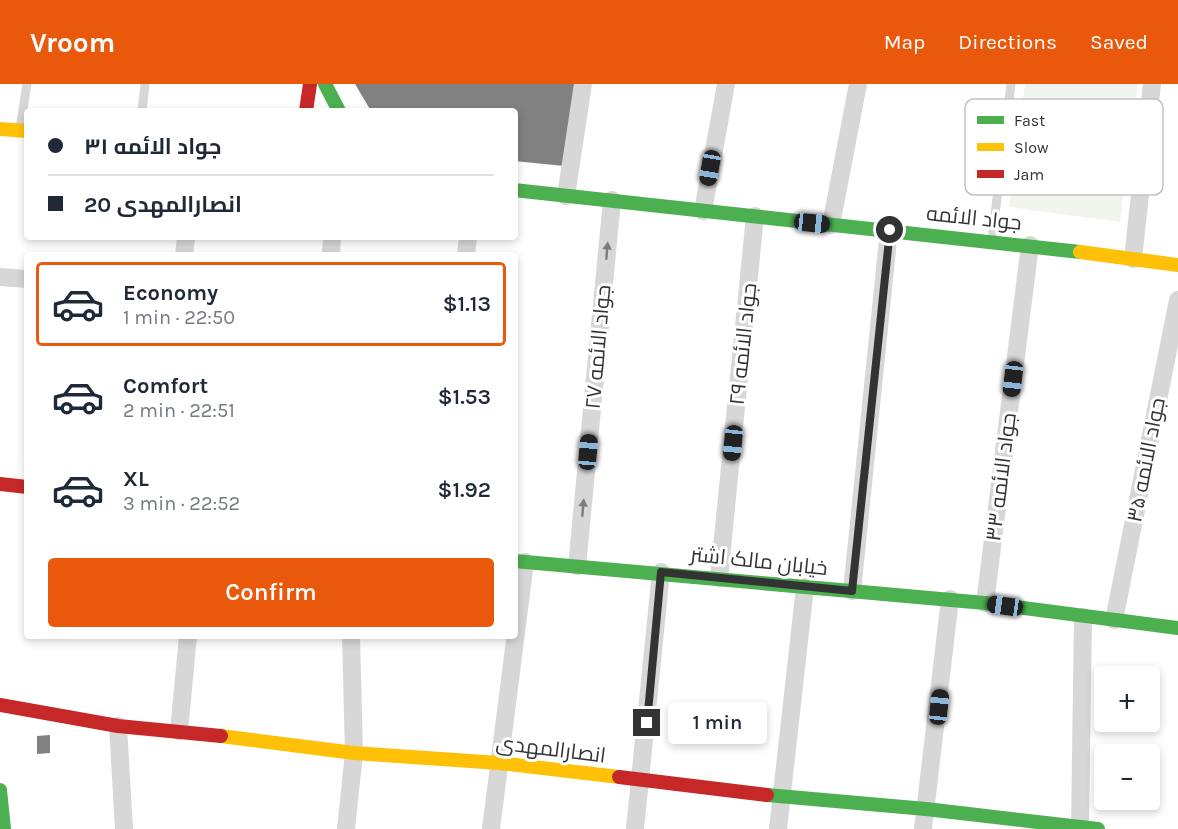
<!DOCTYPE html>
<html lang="en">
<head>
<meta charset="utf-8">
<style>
	:root { --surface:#fff; --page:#f2f2f3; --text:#1f2937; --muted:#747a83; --line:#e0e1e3; --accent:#ea580c }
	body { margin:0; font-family:Karla,Cairo,sans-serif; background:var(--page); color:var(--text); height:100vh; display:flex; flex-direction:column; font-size:22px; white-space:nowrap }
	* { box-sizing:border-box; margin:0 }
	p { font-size:20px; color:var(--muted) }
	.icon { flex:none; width:33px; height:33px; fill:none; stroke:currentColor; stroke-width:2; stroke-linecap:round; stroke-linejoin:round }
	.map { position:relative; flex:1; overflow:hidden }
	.sheet { position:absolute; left:24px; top:168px; width:494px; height:387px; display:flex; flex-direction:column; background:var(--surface); border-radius:6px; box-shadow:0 3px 9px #0003 }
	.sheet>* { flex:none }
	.banner { position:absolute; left:24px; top:24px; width:494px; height:132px; border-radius:6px; box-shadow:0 3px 9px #0003; display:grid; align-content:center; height:132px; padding:0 24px; background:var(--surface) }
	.tools { position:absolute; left:1094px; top:582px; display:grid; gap:12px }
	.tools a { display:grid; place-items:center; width:66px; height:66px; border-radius:6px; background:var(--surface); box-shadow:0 3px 9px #0003; font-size:30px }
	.end { position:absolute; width:27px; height:27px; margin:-14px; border:8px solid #333; background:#fff; box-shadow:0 0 0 3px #fff }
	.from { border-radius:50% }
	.bubble { position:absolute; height:42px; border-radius:6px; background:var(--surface); box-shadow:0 3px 9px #0003; font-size:20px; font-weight:600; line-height:42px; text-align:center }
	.car { position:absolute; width:18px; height:36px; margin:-18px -9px; border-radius:8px; box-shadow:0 0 4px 2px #0007; background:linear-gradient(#222 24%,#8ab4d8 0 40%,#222 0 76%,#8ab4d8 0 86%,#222 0) }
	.banner b { display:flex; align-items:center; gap:21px; height:57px; font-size:22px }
	.banner b+b { border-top:2px solid var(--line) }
	.banner i { width:15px; height:15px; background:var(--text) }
	ul { padding:10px 0 0; list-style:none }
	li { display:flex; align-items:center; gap:18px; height:84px; margin:0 12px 9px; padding:0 12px; border:3px solid transparent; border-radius:6px }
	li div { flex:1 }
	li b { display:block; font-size:22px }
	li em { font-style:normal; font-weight:600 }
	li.on { border-color:var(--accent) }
	li>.icon { width:54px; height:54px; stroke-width:1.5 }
	.action { display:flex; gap:12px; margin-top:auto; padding:12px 24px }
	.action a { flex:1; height:69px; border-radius:6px; background:var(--accent); color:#fff; font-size:24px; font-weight:600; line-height:69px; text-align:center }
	header { display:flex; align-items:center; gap:36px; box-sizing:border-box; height:84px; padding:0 30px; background:var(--accent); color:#fff }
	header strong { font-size:28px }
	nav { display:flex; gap:33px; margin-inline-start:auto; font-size:21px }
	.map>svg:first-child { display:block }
	.green { fill:#f1f5ed }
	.building { fill:#818181 }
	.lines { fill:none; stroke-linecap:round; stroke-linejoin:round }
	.lane { stroke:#d7d7d7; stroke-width:9 }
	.street { stroke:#d7d7d7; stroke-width:18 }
	.fast { stroke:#4caf50; stroke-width:14 }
	.slow { stroke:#ffc107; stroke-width:14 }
	.jam { stroke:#c62828; stroke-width:14 }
	.oneway { fill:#7d7d7d }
	.route { stroke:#333; stroke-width:8 }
	.labels { text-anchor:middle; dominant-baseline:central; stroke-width:6; stroke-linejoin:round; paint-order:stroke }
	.street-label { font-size:21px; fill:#333; stroke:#fff }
	.key { fill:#fff; stroke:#c2c2c2; stroke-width:1.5 }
	.key-label { font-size:16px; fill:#333 }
</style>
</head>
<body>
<header>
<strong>Vroom</strong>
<nav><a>Map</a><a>Directions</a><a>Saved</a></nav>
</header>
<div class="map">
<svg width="1178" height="745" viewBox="0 0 1178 745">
	<rect width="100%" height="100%" fill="#fff"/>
	<path class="green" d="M1025,0h113l-18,138 -111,-15z"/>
	<g class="building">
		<path d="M355,0h225l-16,82 -50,-5v-50h-143z"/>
		<path d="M50,651v18l-13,1v-18z"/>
	</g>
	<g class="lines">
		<g class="lane">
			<path d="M142,27l3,-27"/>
			<path d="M20,44l7,-44"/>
			<path d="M992,155l19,-155"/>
		</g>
		<g class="street">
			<path d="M566,112l17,-112"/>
			<path d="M703,127l23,-127"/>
			<path d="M831,141l27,-141"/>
			<path d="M184,171l2,-18"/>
			<path d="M331,171l1,-18"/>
			<path d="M466,171l2,-18"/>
			<path d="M1133,175l19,-175"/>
			<path d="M0,193l27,2"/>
			<path d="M577,482l35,-366"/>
			<path d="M719,494l36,-362"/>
			<path d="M852,507l37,-361"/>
			<path d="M985,519l45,-358"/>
			<path d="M1114,536l64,-320"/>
			<path d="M118,642l6,103"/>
			<path d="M179,647l9,-95"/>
			<path d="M1080,743l3,-210"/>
			<path d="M346,745l8,-76 -3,-117"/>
			<path d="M491,745l34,-267"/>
			<path d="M635,745l26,-257"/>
			<path d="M778,745l27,-242"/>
			<path d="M923,745l27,-230"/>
		</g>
		<g class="fast">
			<path d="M325,0l14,27"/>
			<path d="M514,106l566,62"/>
			<path d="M514,477l471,42 193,25"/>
			<path d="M0,706l4,39"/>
			<path d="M767,711l159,14 172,20"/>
		</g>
		<g class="slow">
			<path d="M0,45l27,2"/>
			<path d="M1080,168l98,13"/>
			<path d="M221,652l133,17 145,10 120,14"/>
		</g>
		<g class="jam">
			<path d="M306,27l4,-27"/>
			<path d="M0,400l27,3"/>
			<path d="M0,621l118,21 103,10"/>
			<path d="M619,693l148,18"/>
		</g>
	</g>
	<defs><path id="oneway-solid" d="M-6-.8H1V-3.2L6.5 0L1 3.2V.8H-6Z" transform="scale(1.5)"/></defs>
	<g class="oneway">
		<use href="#oneway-solid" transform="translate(607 167) rotate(-85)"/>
		<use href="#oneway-solid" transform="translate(583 424) rotate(-85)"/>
	</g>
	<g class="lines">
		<path class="route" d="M647,639l14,-151 191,19 38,-361"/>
	</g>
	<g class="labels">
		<g class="street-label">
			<text transform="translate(974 134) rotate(6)">جواد الائمه</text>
			<text transform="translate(743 260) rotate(-84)">جواد الائمه ۲۹</text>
			<text transform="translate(598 263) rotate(-85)">جواد الائمه ۲۷</text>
			<text transform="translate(1146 376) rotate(-79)">جواد الائمه ۳۵</text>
			<text transform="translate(1001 393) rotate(-83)">جواد الائمه ۳۳</text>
			<text transform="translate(759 477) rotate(6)">خیابان مالک اشتر</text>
			<text transform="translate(551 665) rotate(7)">انصارالمهدی</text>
		</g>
	</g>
	<rect x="965" y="15" width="198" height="96" rx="9" class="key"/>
	<rect x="977" y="32" width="27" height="8" fill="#4caf50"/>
	<rect x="977" y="59" width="27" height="8" fill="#ffc107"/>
	<rect x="977" y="86" width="27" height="8" fill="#c62828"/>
	<g class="key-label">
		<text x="1014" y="42">Fast</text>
		<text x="1014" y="69">Slow</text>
		<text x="1014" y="96">Jam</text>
	</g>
</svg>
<div class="tools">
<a>+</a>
<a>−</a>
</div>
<i class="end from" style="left:890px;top:146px"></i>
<i class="end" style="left:647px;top:639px"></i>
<div class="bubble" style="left:668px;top:618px;width:99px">1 min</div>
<i class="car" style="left:710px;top:84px;rotate:190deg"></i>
<i class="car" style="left:812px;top:139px;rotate:96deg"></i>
<i class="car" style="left:1013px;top:295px;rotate:187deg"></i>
<i class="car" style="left:733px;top:359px;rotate:186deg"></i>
<i class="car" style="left:588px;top:368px;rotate:5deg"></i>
<i class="car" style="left:1005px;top:522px;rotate:278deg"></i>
<i class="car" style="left:939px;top:623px;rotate:6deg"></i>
<div class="banner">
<b><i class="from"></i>جواد الائمه ۳۱</b>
<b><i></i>انصارالمهدی 20</b>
</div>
<section class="sheet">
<ul>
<li class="on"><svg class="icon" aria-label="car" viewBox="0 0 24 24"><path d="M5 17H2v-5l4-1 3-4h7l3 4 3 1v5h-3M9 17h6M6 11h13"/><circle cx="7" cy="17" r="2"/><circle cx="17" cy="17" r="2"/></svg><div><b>Economy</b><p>1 min · 22:50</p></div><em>$1.13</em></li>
<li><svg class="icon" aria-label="car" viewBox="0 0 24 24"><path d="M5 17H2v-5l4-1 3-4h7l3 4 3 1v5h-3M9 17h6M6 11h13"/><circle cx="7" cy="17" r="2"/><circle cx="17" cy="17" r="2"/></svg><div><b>Comfort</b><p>2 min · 22:51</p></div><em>$1.53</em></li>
<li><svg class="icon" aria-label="car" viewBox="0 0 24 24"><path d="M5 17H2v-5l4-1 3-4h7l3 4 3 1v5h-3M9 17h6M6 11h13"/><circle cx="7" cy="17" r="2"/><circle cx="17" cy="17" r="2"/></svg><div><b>XL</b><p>3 min · 22:52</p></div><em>$1.92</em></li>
</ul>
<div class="action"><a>Confirm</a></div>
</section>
</div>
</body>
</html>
